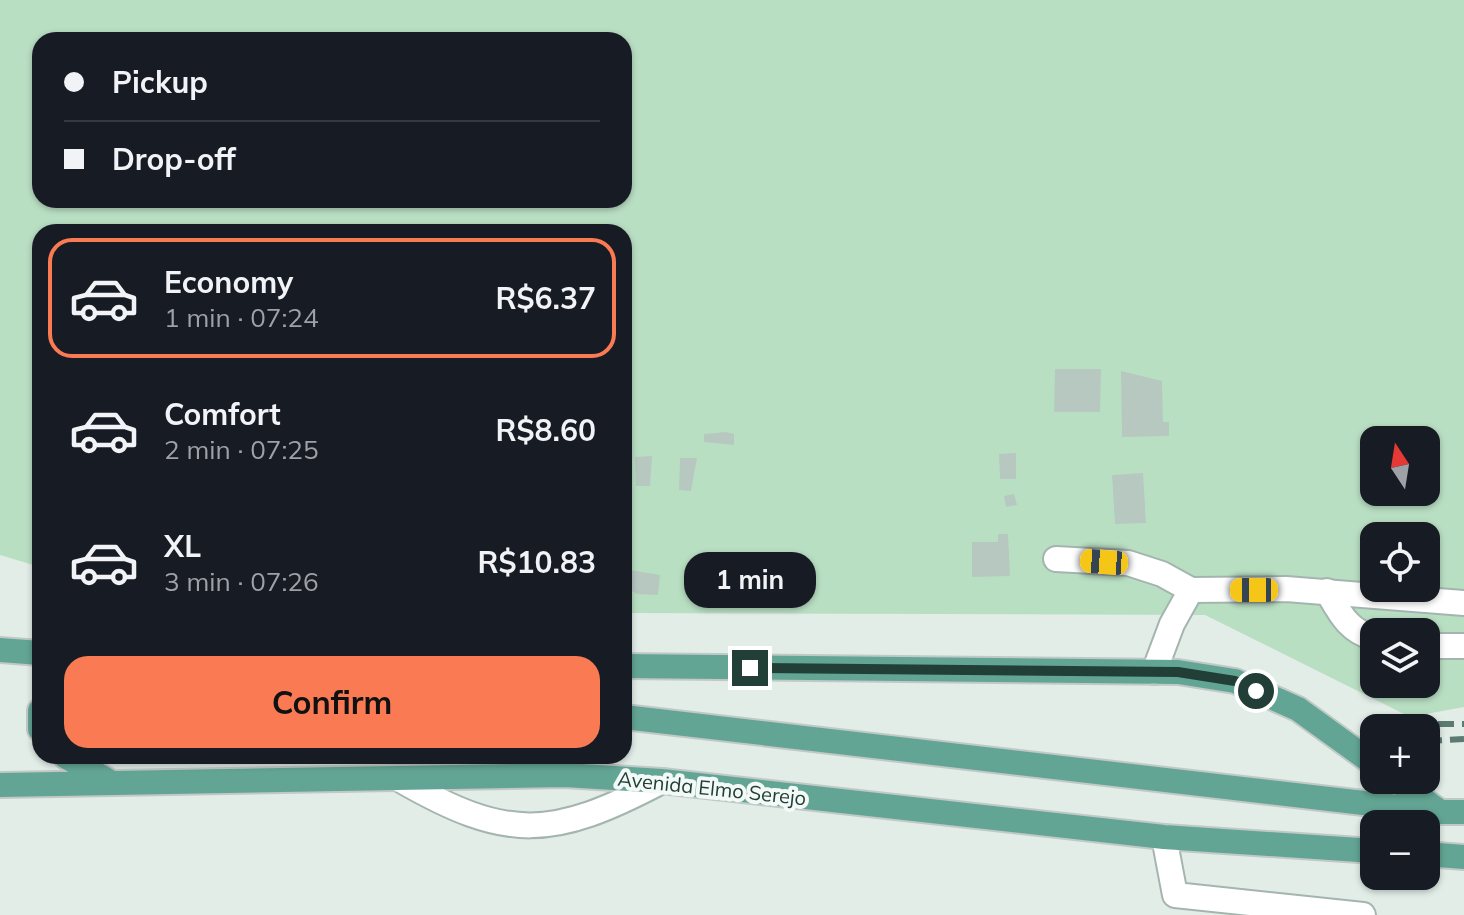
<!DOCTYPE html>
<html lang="en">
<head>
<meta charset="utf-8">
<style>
	:root { --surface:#171b24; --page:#242831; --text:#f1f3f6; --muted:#9ea1a6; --line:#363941; --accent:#fa7b53 }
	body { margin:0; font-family:Mulish,sans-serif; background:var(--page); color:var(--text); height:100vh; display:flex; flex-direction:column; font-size:30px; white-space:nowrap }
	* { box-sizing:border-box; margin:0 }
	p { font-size:26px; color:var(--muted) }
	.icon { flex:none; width:44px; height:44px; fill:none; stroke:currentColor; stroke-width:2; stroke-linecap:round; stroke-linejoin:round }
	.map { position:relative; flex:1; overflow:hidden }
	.panel { position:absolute; left:32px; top:224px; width:600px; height:540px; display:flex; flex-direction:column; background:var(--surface); border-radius:24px; box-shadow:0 2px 6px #0004 }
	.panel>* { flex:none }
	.hud { position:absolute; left:32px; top:32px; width:600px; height:176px; border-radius:24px; box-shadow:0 2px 6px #0004; display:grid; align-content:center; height:176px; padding:0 32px; background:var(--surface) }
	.needle { width:52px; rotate:348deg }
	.buttons { position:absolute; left:1360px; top:426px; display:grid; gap:16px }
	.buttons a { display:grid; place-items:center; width:80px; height:80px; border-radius:16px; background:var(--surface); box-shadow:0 2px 6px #0004; font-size:40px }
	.end { position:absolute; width:36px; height:36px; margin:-18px; border:10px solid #213f36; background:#fff; box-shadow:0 0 0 4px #fff }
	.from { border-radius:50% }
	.bubble { position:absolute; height:56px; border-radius:24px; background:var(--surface); box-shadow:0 2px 6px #0004; font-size:26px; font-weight:700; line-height:56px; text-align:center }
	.car { position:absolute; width:24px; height:48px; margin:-24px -12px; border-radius:10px; box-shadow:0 0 6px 2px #0007; background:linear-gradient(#f5c518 24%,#345 0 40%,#f5c518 0 76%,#345 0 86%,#f5c518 0) }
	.hud b { display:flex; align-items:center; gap:28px; height:76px; font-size:30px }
	.hud b+b { border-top:2px solid var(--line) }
	.hud i { width:20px; height:20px; background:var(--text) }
	ul { padding:14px 0 0; list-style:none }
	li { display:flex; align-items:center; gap:24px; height:120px; margin:0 16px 12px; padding:0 16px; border:4px solid transparent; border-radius:24px }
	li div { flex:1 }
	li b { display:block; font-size:30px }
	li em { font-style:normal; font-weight:700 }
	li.on { border-color:var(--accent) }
	li>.icon { width:72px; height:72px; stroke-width:1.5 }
	.primary-button { display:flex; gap:16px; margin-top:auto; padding:16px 32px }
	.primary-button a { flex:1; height:92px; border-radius:24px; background:var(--accent); color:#111; font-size:32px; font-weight:700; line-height:92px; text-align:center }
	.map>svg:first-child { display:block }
	.green { fill:#b9dfc3; fill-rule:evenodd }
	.building { fill:#b7c8c1 }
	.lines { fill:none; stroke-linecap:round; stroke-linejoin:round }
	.minor-casing { stroke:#a4b5af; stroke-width:28 }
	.major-casing { stroke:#c1c9c7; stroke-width:28 }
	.minor { stroke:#fff; stroke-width:24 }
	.major { stroke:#63a594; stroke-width:24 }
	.rail { stroke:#5b7a72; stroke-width:6; stroke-dasharray:16 8; stroke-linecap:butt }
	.route { stroke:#213f36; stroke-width:10 }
	.labels { text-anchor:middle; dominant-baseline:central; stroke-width:8; stroke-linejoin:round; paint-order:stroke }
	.street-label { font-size:20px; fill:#213f36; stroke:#f2f9f6 }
</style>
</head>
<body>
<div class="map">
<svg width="1464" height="915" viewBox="0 0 1464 915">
	<rect width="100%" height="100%" fill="#e2ede8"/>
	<path class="green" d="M0,0h1464v707l-54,10 -205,-102 -581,-2v-381h-584v335l-40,-12zM40,40h584v160h-584zM1374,440h52v52h-52zM1374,536h52v52h-52zM1374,632h52v52h-52z"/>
	<g class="building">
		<path d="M1055,369h46l-1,43h-46z"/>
		<path d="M1121,371l41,10 1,41h6v14l-47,1z"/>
		<path d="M726,432l8,2v11l-30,-3v-8z"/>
		<path d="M1016,453v26h-16l-1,-25z"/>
		<path d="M652,456l-2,30h-14l-1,-29z"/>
		<path d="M680,458h17l-6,33 -12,-1z"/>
		<path d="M1143,473l3,50 -31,1 -3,-49z"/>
		<path d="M1014,494l3,11 -11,2 -2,-11z"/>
		<path d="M998,534h10l2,42 -38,1v-35h26z"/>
		<path d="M624,569l36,6 -2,20 -21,-1 -13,-8z"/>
	</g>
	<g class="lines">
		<g class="minor-casing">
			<g id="minor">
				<path d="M1056,559l72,4 34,11 29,16 95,-1 178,14"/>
				<path d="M1327,591c13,22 21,40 47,47"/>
				<path d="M1426,646h38"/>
				<path d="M1154,672l18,-48 19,-34"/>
				<path d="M399,779c109,63 153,60 263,2"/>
				<path d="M1164,837l11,58 188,20"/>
			</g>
		</g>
		<g class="major-casing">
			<g id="major">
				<path d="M0,650l40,3"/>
				<path d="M624,666l554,6 57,9 63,28 76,55"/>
				<path d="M40,711v18"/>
				<path d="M624,717l817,95h23"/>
				<path d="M65,756l47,27"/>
				<path d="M1396,780l43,31"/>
				<path d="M0,785l565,-10 97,6 502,56 210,14"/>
				<path d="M1426,854l38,3"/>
			</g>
		</g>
		<use href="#minor" class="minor"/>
		<use href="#major" class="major"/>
		<g class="rail">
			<path d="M1414,724h50"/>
			<path d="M1426,741l38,-2"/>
		</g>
	</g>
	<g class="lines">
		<path class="route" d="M750,668l428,4 57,9 21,10"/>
	</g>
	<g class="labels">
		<g class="street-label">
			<text transform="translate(712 788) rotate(6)">Avenida Elmo Serejo</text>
		</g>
	</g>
</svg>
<div class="buttons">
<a><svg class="needle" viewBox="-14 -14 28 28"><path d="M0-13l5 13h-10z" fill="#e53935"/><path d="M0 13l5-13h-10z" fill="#9ea1a6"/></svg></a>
<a><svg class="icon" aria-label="locate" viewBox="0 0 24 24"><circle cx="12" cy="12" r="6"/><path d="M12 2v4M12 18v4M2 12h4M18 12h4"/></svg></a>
<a><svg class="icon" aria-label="layers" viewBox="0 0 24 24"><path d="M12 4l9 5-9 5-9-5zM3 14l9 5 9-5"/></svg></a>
<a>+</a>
<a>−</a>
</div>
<i class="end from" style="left:1256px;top:691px"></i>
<i class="end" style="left:750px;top:668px"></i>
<div class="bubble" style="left:684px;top:552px;width:132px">1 min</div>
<i class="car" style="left:1104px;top:562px;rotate:274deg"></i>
<i class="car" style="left:1254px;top:590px;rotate:270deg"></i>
<div class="hud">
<b><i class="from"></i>Pickup</b>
<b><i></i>Drop-off</b>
</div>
<section class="panel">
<ul>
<li class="on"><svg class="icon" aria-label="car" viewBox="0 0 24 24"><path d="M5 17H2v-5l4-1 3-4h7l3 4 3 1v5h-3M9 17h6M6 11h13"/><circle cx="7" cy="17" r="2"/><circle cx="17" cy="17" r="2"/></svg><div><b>Economy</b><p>1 min · 07:24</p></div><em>R$6.37</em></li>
<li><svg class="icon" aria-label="car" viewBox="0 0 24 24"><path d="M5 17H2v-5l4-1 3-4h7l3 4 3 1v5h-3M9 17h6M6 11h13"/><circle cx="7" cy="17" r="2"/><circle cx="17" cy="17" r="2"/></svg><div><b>Comfort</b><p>2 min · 07:25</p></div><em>R$8.60</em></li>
<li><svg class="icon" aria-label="car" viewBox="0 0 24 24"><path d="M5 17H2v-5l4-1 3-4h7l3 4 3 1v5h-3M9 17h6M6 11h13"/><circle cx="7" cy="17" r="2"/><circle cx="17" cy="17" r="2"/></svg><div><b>XL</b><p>3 min · 07:26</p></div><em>R$10.83</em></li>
</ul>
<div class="primary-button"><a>Confirm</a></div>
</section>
</div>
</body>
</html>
